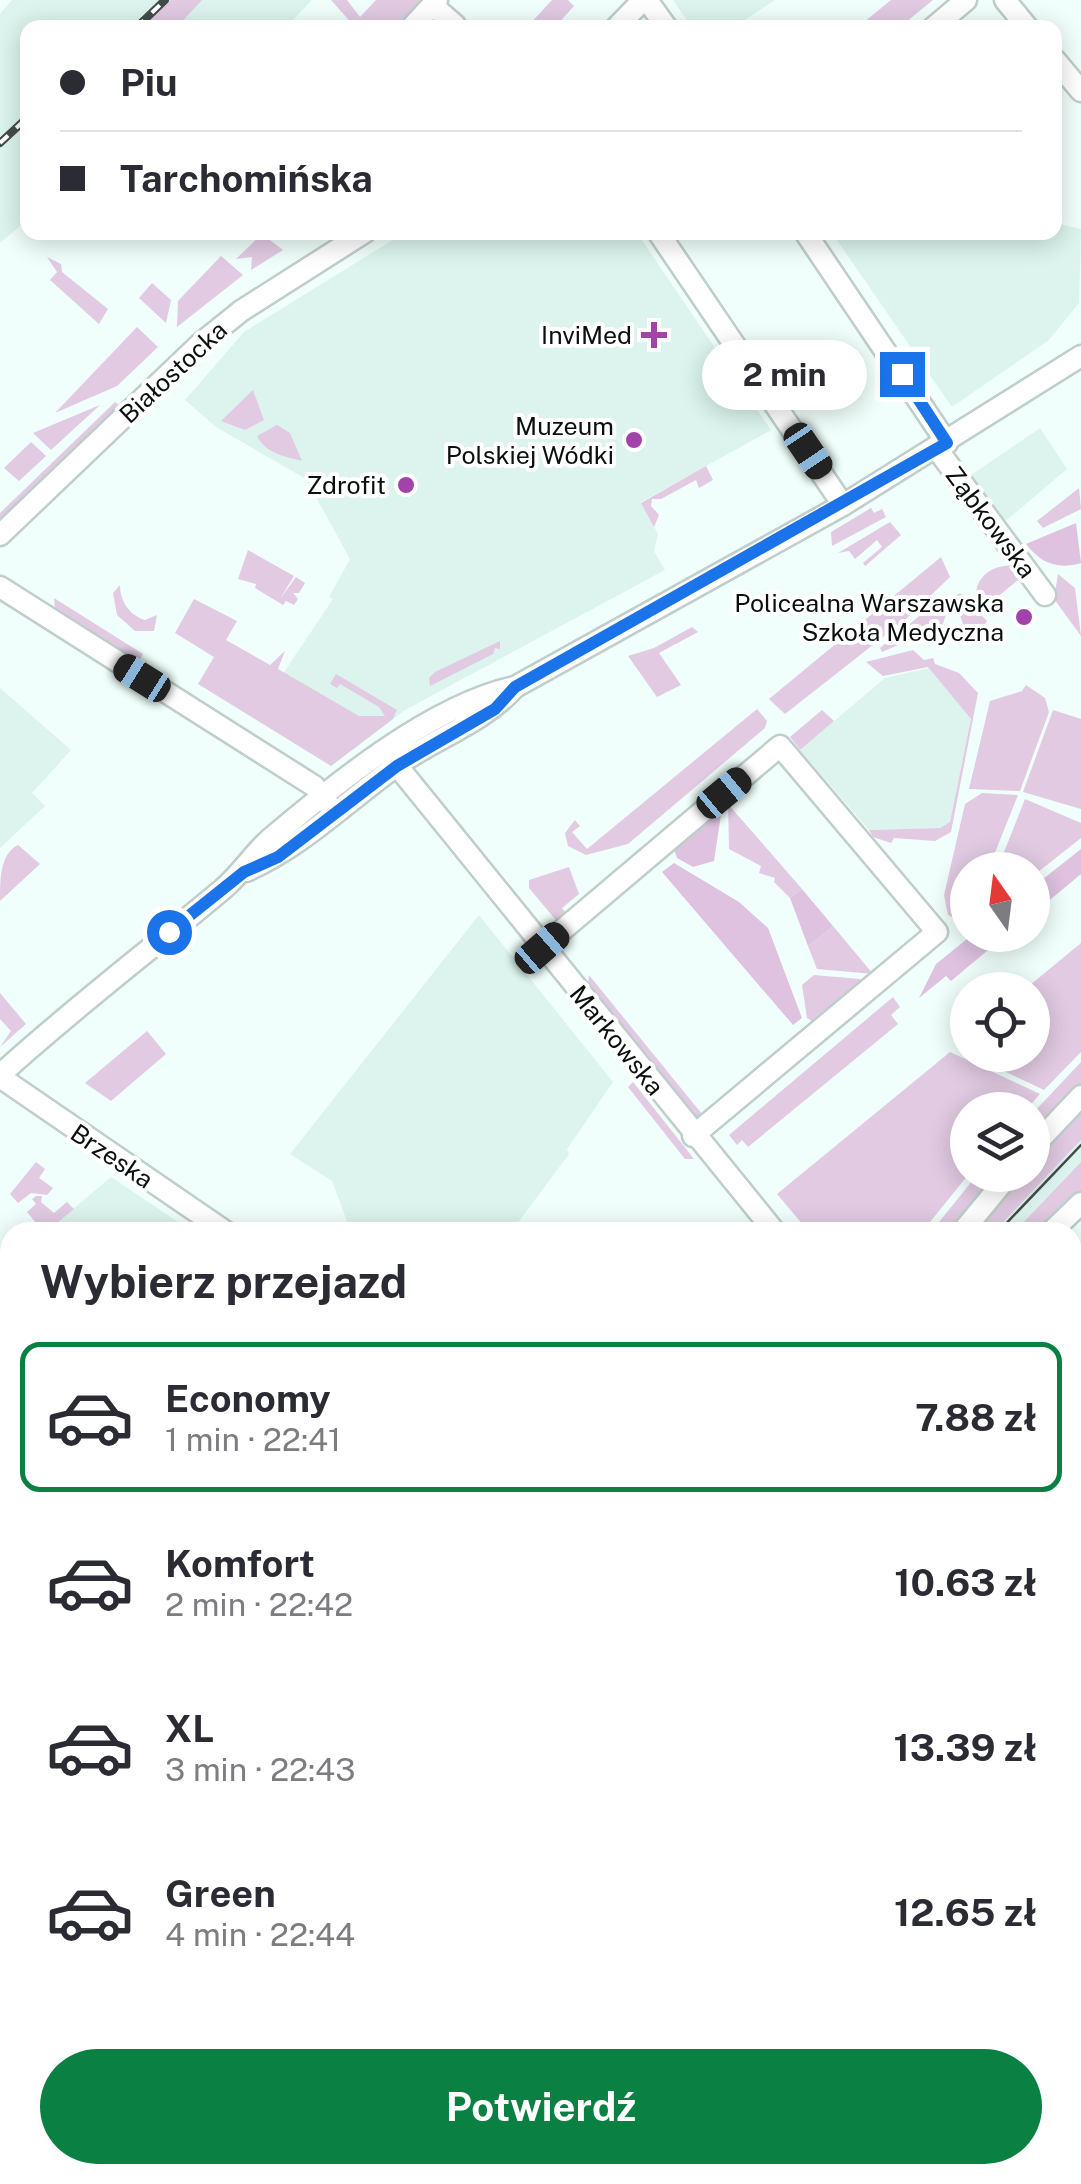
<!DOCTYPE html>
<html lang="pl">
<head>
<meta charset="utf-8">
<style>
	:root { --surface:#fff; --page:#f7f7f7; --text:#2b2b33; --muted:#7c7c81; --line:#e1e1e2; --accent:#0b8043 }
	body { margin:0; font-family:"Public Sans",sans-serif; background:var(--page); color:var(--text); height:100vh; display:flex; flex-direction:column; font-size:38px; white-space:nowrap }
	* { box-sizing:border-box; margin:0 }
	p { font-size:32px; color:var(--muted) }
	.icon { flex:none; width:55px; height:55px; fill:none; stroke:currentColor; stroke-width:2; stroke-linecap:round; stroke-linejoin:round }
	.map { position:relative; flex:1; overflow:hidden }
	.drawer { position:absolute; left:0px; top:1222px; width:1082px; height:962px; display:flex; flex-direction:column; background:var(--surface); border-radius:30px 30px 0 0; box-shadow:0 5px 25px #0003 }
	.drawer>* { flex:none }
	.top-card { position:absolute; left:20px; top:20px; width:1042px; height:220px; border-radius:20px; box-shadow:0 5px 25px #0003; display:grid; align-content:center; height:220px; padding:0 40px; background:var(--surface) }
	.needle { width:65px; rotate:346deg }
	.controls { position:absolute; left:950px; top:852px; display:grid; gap:20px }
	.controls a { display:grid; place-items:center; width:100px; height:100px; border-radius:50%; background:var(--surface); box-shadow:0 5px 25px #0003; font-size:50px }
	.end { position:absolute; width:45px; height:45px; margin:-22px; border:12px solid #1a73e8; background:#fff; box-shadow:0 0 0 5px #fff }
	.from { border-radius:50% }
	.bubble { position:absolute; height:70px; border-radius:35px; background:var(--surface); box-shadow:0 5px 25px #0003; font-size:32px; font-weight:700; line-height:70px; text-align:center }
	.car { position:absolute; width:30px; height:60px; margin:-30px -15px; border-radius:12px; box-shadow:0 0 8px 2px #0007; background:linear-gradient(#222 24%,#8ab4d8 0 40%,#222 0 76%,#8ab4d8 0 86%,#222 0) }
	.top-card b { display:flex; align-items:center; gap:35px; height:95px; font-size:38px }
	.top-card b+b { border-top:2px solid var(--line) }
	.top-card i { width:25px; height:25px; background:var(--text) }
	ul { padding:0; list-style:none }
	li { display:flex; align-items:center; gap:30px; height:150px; margin:0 20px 15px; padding:0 20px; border:5px solid transparent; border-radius:20px }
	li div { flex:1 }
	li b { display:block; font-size:38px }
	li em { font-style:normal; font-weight:700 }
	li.on { border-color:var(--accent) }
	li>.icon { width:90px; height:90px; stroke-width:1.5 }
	h2 { padding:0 40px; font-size:45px; line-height:120px }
	.action { display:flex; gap:20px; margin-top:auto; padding:20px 40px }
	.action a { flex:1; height:115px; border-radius:60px; background:var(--accent); color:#fff; font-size:40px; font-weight:700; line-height:115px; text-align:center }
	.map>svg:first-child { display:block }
	.built { fill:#dcf4ed }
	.green { fill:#e1cae2 }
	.forest { fill:#dec2e0 }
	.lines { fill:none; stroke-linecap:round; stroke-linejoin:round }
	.minor-casing { stroke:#bfceca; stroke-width:25 }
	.major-casing { stroke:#bfceca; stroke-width:30 }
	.minor { stroke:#fff; stroke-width:20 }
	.major { stroke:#fff; stroke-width:25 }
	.tram { stroke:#434b48; stroke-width:2.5 }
	.rail-casing { stroke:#434b48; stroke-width:8 }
	.rail { stroke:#fff; stroke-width:4; stroke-dasharray:11; stroke-linecap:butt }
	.route { stroke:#1a73e8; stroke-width:12 }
	.poi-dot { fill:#a143ab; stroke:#fff; stroke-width:4 }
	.labels { text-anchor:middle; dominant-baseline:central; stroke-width:8; stroke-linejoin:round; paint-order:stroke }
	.poi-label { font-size:25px; fill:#0b100e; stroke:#fff; text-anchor:end }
	.street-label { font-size:25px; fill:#0b100e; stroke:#fff }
</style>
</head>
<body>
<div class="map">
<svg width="1081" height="2184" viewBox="0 0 1081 2184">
	<rect width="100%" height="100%" fill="#f0fffb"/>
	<g class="built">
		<path d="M12,0h300l-26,27 -258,1 -1,192 -27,23v-229z"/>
		<path d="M673,0h102l-41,27 -42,1z"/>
		<path d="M1055,223l26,6 -2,74 -30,37 -97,67 -120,-174 223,-1z"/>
		<path d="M404,233h233l134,197 -130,72 17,32 -4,17 11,19 -260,140 -74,56 -65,-67 67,-100 -4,-2 21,-38 -44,-80 -90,-52 -31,-27 59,-68z"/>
		<path d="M1040,428l27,41 -66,56 -37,-45z"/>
		<path d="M929,668l42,51 -21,103 -10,6 -71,2 -69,-80 85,-72z"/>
		<path d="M0,688l71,62 -39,43 13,13 -45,42z"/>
		<path d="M479,915l134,167 -46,67 2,5 -58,78h-152l-11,-8 -16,-43 -42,-27z"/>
		<path d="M1081,1140v22l-67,70h-20z"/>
		<path d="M111,1177l82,55h-147z"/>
		<path d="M10,1269v243l-10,-9v-224z"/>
		<path d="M1073,1304l8,10v75l-8,7z"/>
		<path d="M1081,1599v168l-8,10 -1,-169z"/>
		<path d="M931,2175h92l-1,9h-92z"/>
	</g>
	<g class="green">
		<path d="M171,0h31l-25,27h-35z"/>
		<path d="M331,0h16l13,17 16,-17h50l-26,28 -45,-1z"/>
		<path d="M552,0h16l6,6 -19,21h-28z"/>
		<path d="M891,0h42l-33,27h-42z"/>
		<path d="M262,234l21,16 -32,20 1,-13 -16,2z"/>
		<path d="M221,256l22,19 -66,52 1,-26z"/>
		<path d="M47,257l14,7 1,8 46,37 -9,15 -49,-44 7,-8z"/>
		<path d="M152,283l19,17 -5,23 -27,-25z"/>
		<path d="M137,327l21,20 -41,39 -62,27z"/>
		<path d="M253,390l11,30 -19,10 -24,-9z"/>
		<path d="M115,402l4,3 -119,116v-8z"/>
		<path d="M100,405l-49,45 -18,-17z"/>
		<path d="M277,425l13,8 12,28c-18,-5 -36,-7 -45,-25z"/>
		<path d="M31,442l15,14 -27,25 -15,-13z"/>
		<path d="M706,466l7,14 -14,8 -3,-8 -35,19h-9l-1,7 8,9 -5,12 -13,-24z"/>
		<path d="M1079,488l2,21 -38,19 -6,-7z"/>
		<path d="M871,508l3,5 8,-4 4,8 -54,29 -1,-14z"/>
		<path d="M890,522l11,13 -36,31 -2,-3 19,-16 -5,-7 -22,19 -6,-8 -11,2z"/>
		<path d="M248,550l46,26 -14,23 16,-22 9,6 -6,10h-6l5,6 -4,6 -8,-4 -3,4 -28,-17 1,-4 -18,-5z"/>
		<path d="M941,557l9,20 -44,42 -121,95 -16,-15z"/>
		<path d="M1008,566l15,10 -39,32 -8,-16c2,-16 16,-26 32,-26z"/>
		<path d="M1058,574l17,14 6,48 -27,-37z"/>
		<path d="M120,585c0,16 9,30 25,35l12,-5 -3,16h-19l-18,-16 -4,-22z"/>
		<path d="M960,593l27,28 -7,13 -14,-1 -12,-36z"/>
		<path d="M944,596l5,11 -7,19 -60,26 -2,-4z"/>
		<path d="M54,598l89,56 -4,7 -84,-53z"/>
		<path d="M194,599l43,22 -11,19 44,25 15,-14 -7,18 81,47h26l-6,-9 -39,-23 -3,4 -7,-4 6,-10 61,36 -4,9 -62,47 -133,-82 16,-27 -39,-24z"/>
		<path d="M692,627l6,5 -39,21 22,32 -24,12 -29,-41 26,-8z"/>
		<path d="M500,641v8l-5,-1 -2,6 -63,32 -1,-8 6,-6z"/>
		<path d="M913,650l11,10 9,-2 2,6 24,9 19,20 -27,139 -16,9 -41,-3 -3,5 -18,-6 -4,-7 71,-2 10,-6 21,-103 -43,-52 -45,9 -17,-14z"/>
		<path d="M1026,685l19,13 4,14 -29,79 -51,-2 21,-88 32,-10z"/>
		<path d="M757,709l10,12 -2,7 -137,116 -42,11 -18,-9 -3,-13 10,-13 5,6 -8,6 15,17z"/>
		<path d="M822,710l12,11 -34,29 -10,-13z"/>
		<path d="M1053,710l28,9v90l-58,-17z"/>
		<path d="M982,793l36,2 -28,70 -22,5 -3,53 -17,-8 -4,-20 21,-91z"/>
		<path d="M1025,799l56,24v15l-48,38 -1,-6h-35z"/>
		<path d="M728,804l74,85 -12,9 -16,-16 1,-4 -16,-5 2,-7 -32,-17z"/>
		<path d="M18,845l22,19 -40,37c0,-22 0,-47 18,-56z"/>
		<path d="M569,867l10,27 -17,14 7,9 -9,8 -31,-37v-8z"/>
		<path d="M833,926l40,48 -56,-5 -9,-23z"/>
		<path d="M1081,943v109l-37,38 -74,-35h62v-65h-8z"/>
		<path d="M589,975l117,144 -7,2 -111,-137z"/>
		<path d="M814,975l46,4 2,4 -47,40 -8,-5 -5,-33z"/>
		<path d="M0,993l26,31 -26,23 11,-16 -11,-12z"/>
		<path d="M893,997l7,10 -9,8 7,9 -150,123 -6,-7 -5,5 -8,-10z"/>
		<path d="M147,1031l19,23 -55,47 -26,-18z"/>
		<path d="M950,1052l90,42 -14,16h-58v65l-46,57h-113l-32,-38z"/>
		<path d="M1081,1062v22l-48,52v-23z"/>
		<path d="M633,1082l61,77h-9l-57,-72z"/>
		<path d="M1081,1110v30l-87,92h-20l48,-57h10l1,-12z"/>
		<path d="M36,1162l9,7 -6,9 14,10 -6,7 -16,-2 -13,10 -8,-9z"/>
		<path d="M1081,1162v29l-42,41h-25z"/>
		<path d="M977,1175h21l-47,57h-20z"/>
		<path d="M36,1196h6l-1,6 13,11 13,-11 7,7 -28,23h-17l8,-8 -10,-12 9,-8 -4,-5z"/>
		<path d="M1081,1473v89l-8,9v-93z"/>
	</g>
	<g class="forest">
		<path d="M1076,523l5,40c-23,7 -41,0 -55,-19z"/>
		<path d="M722,808l-8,53 -21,6 -16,-9 -3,-9z"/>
		<path d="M1081,849v25l-48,40v-27z"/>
		<path d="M674,863l65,39 29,26 34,90 -9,7 -131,-153z"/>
		<path d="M802,889l31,37 -25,20 -18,-48z"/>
		<path d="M972,935h34l-55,46 -5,-5 -27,22 17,-34z"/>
	</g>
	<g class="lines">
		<g class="minor-casing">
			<g id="minor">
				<path d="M647,0l20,28"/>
				<path d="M1005,0l23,28"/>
				<path d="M432,5l23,20"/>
				<path d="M411,28l26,-28"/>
				<path d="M616,28l27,-28"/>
				<path d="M933,28l33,-28"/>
				<path d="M1055,60l26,31"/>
				<path d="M658,232l185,273"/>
				<path d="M805,232l142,211"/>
				<path d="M937,449l108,146"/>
				<path d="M0,535l200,-191 41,-33 124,-79"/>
				<path d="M0,587l314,199 21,27"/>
				<path d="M386,752l389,480"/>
				<path d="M246,871c57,-25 102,-71 153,-107 39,-27 85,-42 116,-77"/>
				<path d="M541,948l239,-202 157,186 -244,204"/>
				<path d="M0,1075c72,-66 149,-124 223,-186 18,-15 30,-35 47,-50 65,-55 162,-134 245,-152l328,-182 238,-149"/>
				<path d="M0,1077l226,155"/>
				<path d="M1032,1148l49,-52"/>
				<path d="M962,1232l47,-57"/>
				<path d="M1051,1232l30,-29"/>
				<path d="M0,1937l10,22"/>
				<path d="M0,2041l10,8"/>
				<path d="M387,2175l4,9"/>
				<path d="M1038,2175v9"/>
				<path d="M224,2184l4,-9"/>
				<path d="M693,2184v-9"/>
				<path d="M717,2184v-9"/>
			</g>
		</g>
		<g class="major-casing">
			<g id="major">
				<path d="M0,1656l10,5"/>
				<path d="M0,1727l10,5"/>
				<path d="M1072,2041l9,4"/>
				<path d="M1072,2125l9,2"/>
			</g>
		</g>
		<use href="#minor" class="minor"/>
		<use href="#major" class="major"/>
		<g class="tram">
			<path d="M998,1232l83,-87"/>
			<path d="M0,1692l10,5"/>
			<path d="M1072,2089l9,3"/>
		</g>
		<g class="rail-casing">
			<g id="rail">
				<path d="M136,28l29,-28"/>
				<path d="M0,143l28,-26"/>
				<path d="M1072,1682l9,-8"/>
				<path d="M1072,1749l9,-7"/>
				<path d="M788,2184l1,-9"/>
				<path d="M809,2184l1,-9"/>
			</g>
		</g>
		<use href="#rail" class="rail"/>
	</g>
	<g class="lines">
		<path class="route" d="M169,932l75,-60 34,-15 119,-91 98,-57 20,-22 432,-244 -45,-69"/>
	</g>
	<g class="poi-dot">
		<path d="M649 320h10v10h10v10h-10v10h-10v-10h-10v-10h10z"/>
		<circle cx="634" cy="440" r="10"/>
		<circle cx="406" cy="485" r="10"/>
		<circle cx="1024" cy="617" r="10"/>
	</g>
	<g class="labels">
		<g class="poi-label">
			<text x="632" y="335">InviMed</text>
			<text x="614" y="426">Muzeum<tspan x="614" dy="29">Polskiej Wódki</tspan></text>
			<text x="386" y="485">Zdrofit</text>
			<text x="1004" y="603">Policealna Warszawska<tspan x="1004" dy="29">Szkoła Medyczna</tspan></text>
		</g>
		<g class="street-label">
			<text transform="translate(173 372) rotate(-43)">Białostocka</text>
			<text transform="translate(991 522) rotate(53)">Ząbkowska</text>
			<text transform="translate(617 1040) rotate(51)">Markowska</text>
			<text transform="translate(112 1156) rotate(34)">Brzeska</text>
		</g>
	</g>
</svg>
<div class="controls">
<a><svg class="needle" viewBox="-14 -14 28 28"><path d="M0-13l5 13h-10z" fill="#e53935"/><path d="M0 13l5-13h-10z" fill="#7c7c81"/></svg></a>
<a><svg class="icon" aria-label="locate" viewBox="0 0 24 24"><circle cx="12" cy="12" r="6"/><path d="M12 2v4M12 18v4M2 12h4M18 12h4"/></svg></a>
<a><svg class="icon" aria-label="layers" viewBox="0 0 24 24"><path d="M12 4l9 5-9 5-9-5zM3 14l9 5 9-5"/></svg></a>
</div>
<i class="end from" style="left:169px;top:932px"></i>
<i class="end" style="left:902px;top:374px"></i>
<div class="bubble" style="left:702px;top:340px;width:165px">2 min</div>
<i class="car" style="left:808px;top:451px;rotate:146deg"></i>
<i class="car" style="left:142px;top:678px;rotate:302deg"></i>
<i class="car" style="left:724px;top:793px;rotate:50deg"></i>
<i class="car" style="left:542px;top:948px;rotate:49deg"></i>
<div class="top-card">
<b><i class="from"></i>Piu</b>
<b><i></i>Tarchomińska</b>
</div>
<section class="drawer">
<h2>Wybierz przejazd</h2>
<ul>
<li class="on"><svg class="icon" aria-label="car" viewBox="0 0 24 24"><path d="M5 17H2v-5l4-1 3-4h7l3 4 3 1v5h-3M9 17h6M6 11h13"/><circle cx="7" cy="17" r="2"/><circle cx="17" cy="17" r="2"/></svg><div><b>Economy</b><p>1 min · 22:41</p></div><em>7.88 zł</em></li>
<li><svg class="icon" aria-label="car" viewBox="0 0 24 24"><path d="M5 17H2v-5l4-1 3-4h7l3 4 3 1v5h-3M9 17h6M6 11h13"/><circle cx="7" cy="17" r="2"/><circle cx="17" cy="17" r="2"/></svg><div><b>Komfort</b><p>2 min · 22:42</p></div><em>10.63 zł</em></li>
<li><svg class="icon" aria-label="car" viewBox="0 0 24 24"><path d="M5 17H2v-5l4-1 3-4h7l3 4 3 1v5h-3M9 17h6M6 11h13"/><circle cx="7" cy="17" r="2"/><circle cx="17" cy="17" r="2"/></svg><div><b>XL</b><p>3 min · 22:43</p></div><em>13.39 zł</em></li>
<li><svg class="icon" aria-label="car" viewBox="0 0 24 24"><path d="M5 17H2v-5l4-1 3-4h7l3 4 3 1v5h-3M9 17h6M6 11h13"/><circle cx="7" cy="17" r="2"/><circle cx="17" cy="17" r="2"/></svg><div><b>Green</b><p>4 min · 22:44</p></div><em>12.65 zł</em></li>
</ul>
<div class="action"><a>Potwierdź</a></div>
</section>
</div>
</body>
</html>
